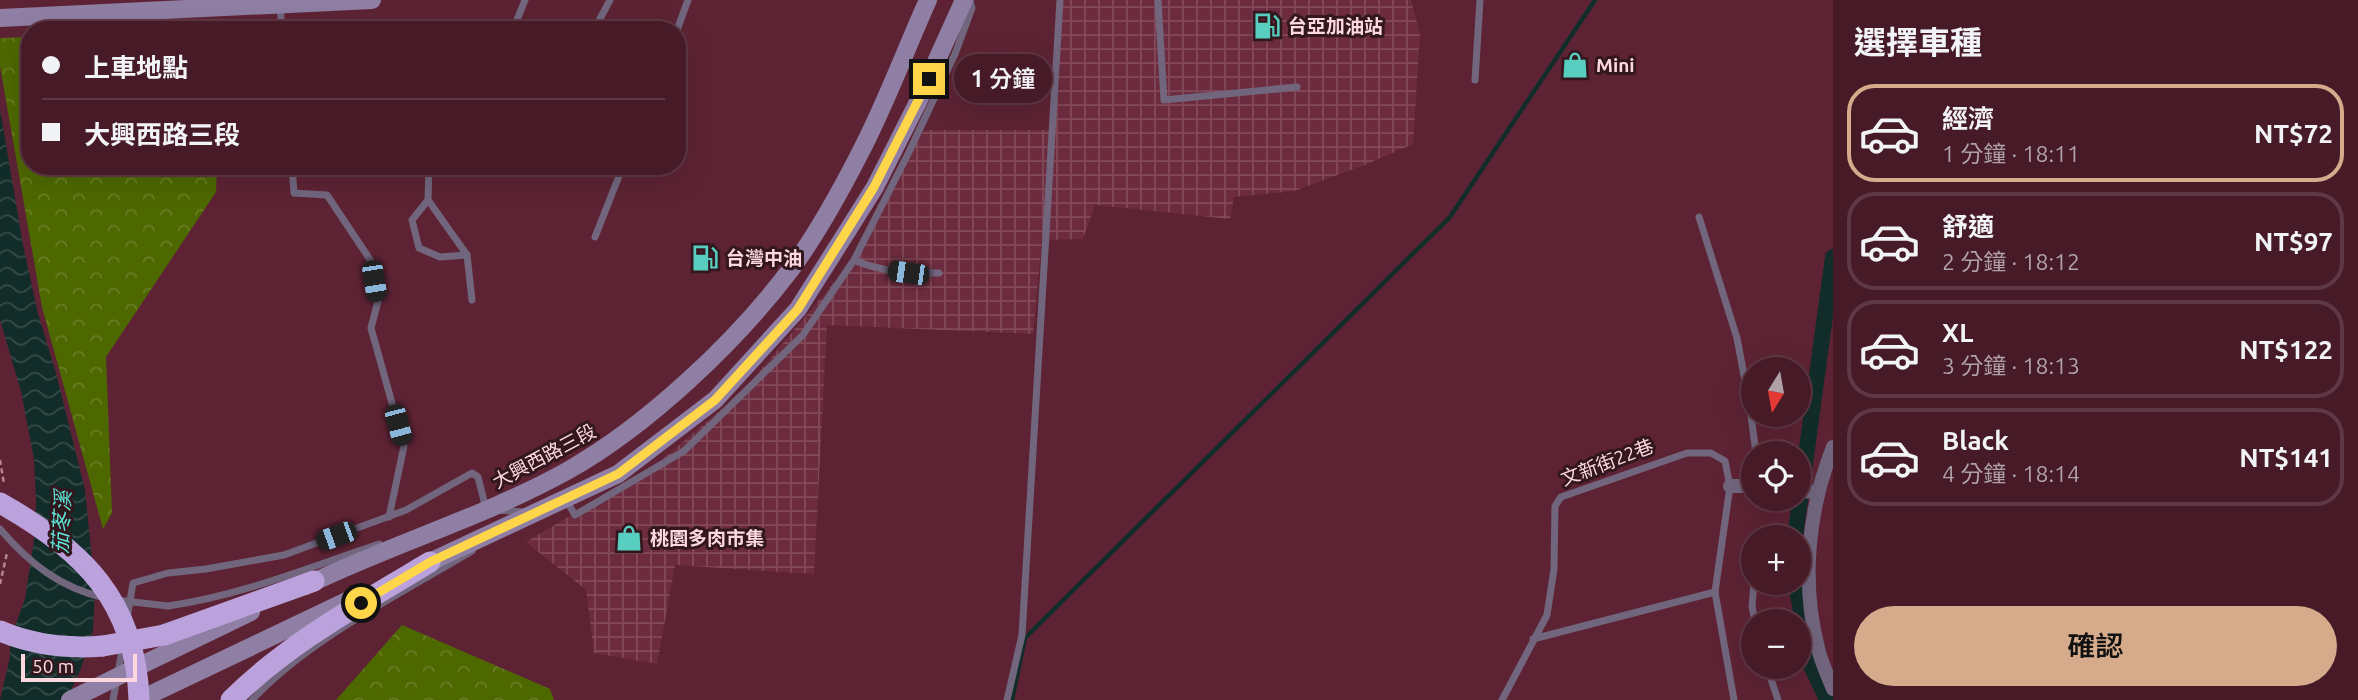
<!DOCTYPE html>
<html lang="zh-TW">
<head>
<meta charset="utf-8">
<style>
	:root { --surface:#461a27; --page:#502733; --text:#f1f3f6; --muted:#b0a1a7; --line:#5e3844; --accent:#d6ab8b }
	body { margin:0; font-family:Ubuntu,"Noto Sans TC",sans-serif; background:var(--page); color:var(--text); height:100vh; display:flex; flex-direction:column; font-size:26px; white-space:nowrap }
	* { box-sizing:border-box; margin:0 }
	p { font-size:23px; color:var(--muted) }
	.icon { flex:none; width:38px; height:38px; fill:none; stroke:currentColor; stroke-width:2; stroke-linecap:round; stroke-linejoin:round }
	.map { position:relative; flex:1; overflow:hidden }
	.drawer { display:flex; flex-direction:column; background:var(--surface); width:525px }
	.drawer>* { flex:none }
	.hud { position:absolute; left:21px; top:21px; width:665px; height:154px; border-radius:28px; box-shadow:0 7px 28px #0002,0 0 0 2px var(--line); display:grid; align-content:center; height:154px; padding:0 21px; background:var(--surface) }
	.needle { width:46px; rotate:191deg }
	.fabs { position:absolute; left:1741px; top:357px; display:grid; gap:14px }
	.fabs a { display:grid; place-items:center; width:70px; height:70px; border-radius:50%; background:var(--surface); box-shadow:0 7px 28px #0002,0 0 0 2px var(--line); font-size:35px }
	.scale { position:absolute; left:21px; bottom:18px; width:116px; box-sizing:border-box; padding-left:7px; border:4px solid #fed8df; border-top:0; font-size:19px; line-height:24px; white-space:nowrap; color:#fed8df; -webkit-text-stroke:5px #32171e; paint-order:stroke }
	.end { position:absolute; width:32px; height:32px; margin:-16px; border:9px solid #ffd54a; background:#111; box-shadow:0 0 0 4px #111 }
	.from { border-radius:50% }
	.bubble { position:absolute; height:49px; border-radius:24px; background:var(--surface); box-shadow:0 7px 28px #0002,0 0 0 2px var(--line); font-size:23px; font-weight:600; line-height:49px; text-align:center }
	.car { position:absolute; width:21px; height:42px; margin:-21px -10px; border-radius:9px; box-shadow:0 0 5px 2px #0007; background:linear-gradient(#222 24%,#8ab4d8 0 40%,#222 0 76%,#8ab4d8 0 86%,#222 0) }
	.hud b { display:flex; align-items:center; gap:24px; height:66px; font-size:26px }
	.hud b+b { border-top:2px solid var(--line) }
	.hud i { width:18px; height:18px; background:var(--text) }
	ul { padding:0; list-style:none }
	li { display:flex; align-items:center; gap:21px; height:98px; margin:0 14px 10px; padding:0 7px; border:4px solid var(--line); border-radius:28px }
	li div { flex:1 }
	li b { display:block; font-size:26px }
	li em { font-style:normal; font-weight:600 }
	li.active { border-color:var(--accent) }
	li>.icon { width:63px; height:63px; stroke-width:1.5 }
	h2 { padding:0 21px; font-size:32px; line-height:84px }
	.action { display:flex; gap:14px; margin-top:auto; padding:14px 21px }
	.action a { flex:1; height:80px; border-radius:42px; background:var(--accent); color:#111; font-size:28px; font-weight:600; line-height:80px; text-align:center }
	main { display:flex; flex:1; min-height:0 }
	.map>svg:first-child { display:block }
	.industrial { fill:url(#industrial-grid) }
	.forest { fill:url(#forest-crowns) }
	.water { fill:url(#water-waves) }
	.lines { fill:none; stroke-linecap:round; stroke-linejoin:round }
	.stream { stroke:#122d29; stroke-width:4.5 }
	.canal { stroke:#122d29; stroke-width:16 }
	.path { stroke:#b58692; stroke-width:2.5; stroke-dasharray:5 3.5; stroke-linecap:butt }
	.lane { stroke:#71667e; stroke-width:7 }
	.street { stroke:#71667e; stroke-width:14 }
	.secondary { stroke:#8f7fa4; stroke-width:18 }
	.highway { stroke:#bca2dc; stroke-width:21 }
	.lane-bridge { stroke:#71667e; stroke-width:7 }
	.secondary-bridge { stroke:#8f7fa4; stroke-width:18 }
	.highway-bridge { stroke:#bca2dc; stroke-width:21 }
	.route { stroke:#ffd54a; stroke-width:9 }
	.labels { text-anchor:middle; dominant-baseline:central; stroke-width:6; stroke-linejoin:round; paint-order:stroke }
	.poi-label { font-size:19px; font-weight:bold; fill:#fed8df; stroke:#32171e; text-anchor:start }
	.street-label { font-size:19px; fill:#fed8df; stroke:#32171e }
	.water-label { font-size:21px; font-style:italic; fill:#5ce3d3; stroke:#32171e }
</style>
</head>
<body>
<main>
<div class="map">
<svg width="1833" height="700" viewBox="0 0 1833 700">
	<defs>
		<pattern id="industrial-grid" width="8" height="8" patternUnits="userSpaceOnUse" patternTransform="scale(1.75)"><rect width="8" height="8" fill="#6c2b3e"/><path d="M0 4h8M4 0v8" fill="none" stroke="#824959"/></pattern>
		<pattern id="forest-crowns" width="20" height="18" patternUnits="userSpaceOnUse" patternTransform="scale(1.75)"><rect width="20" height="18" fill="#4e6800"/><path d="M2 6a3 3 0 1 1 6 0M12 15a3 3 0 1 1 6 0" fill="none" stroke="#697d25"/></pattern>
		<pattern id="water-waves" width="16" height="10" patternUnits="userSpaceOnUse" patternTransform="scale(1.75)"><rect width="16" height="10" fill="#122d29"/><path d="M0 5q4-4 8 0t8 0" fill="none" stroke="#364b48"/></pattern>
	</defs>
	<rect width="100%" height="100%" fill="#5d2334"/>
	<path class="industrial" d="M1062,0h349l9,34 -7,110 -51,22 -68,25 -60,6 -4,22 -135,-14 -12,34 -41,1 -9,94 -206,-9 -13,249 -139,-9 -18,99 -63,-11 -8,-63 -60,-48 127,-75 89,-75 104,-124 78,-138h127z"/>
	<g class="forest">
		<path d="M30,37v129h187l-1,26 -110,165 6,156 -9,16 -61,-222 -42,-241v-28z"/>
		<path d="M402,625l148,64 4,11h-218z"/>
	</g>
	<path class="water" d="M0,109l23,136 15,69 18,59 29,117 10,100 -2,40 -13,41 -14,29h-66l10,-43v-17l15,-41 10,-66 1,-33 -2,-41 -13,-68 -21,-71z"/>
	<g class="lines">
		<path class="stream" d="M1012,700l13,-62 425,-421 145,-217"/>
		<g class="canal">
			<path d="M1795,537l38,-280"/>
			<path d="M1796,583l14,80 17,37"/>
		</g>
		<g class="path">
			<path d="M0,460l4,24"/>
			<path d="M0,584l7,-31"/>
		</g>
		<g class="lane">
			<path d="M1158,0l6,100 133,-13"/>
			<path d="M280,6l2,24"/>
			<path d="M513,30l12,-30"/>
			<path d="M594,30l16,-30"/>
			<path d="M677,30l11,-30"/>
			<path d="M1475,80l5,-80"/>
			<path d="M292,166l2,27 33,2 44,66 7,40 -7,27 33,118 -15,71"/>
			<path d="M429,166l-1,34 39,55 5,45"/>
			<path d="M428,200l-16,20 7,28 21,9 27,-2"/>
			<path d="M1699,217l38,121 13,70 6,45"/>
			<path d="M595,237l28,-71"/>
			<path d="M854,260c27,12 55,13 85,13"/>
			<path d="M566,500l9,15 109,-64 119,-116 51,-75 55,-108 46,-98 17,-46 -2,-8"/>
			<path d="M498,510l26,2"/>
			<path d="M1754,583l-2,23 3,15"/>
			<path d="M168,606c72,-10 142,-39 211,-62"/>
			<path d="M127,619l6,-36 35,-10 38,-4 78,-14 122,-45 66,-37 6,4 8,32"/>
			<path d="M1533,639l182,-47"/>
			<path d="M1767,667l11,33"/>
			<path d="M113,700l10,-55"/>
			<path d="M252,700c57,-61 148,-106 220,-149"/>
			<path d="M1007,700l15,-65 38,-635"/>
			<path d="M1502,700l45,-85 7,-46 1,-63 6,-9 126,-44h24l14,8 5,25 -15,106 19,108"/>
		</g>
		<g class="street">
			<path d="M1833,447c-25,63 -32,135 -15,201 3,14 10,28 15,41"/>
			<path d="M1730,486h24"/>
			<path d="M1799,491l18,1"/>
		</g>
		<g class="secondary">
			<path d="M0,18l372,-18"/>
			<path d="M417,568l201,-94 97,-74 83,-91 43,-68 34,-54 42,-83 47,-104"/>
			<path d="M305,586c86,-42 179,-69 262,-115 80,-45 169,-129 224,-202 26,-35 48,-75 68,-114 26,-49 46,-104 69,-155"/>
			<path d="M125,673l126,-61"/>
			<path d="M139,700l218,-104"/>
		</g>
		<g class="highway">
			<path d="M0,631c33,14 68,18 103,15"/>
			<path d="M164,635l150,-54"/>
			<path d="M231,700c58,-58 130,-96 199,-138"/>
		</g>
		<g class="lane-bridge">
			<path d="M0,529c29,34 60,59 105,69"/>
			<path d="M116,600l52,6"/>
		</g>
		<path class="secondary-bridge" d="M70,700l55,-27"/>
		<g class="highway-bridge">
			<path d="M0,503c82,46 136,98 139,197"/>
			<path d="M103,646l61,-11"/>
		</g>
	</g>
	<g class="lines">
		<path class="route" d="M361,603l69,-41 188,-88 97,-74 83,-91 76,-122 55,-108"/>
	</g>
	<defs>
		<g id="fuel-bare" transform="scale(2.1)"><path d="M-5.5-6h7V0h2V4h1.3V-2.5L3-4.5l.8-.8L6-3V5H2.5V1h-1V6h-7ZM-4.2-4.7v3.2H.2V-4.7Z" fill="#58cec0" stroke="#32171e" stroke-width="2.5" paint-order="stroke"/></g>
		<g id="shop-bare" transform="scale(2.1)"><path d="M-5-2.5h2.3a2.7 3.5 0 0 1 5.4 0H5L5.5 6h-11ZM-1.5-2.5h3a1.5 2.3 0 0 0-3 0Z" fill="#58cec0" stroke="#32171e" stroke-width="2.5" paint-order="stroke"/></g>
	</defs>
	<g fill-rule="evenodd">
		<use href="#fuel-bare" x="1267" y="26"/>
		<use href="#shop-bare" x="1575" y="65"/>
		<use href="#fuel-bare" x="705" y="258"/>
		<use href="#shop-bare" x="629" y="538"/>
	</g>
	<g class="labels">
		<g class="poi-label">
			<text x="1288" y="26">台亞加油站</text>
			<text x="1596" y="65">Mini</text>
			<text x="726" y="258">台灣中油</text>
			<text x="650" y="538">桃園多肉市集</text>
		</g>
		<g class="street-label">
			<text transform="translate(544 456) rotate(-28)">大興西路三段</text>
			<text transform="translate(1607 462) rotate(-21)">文新街22巷</text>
		</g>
		<g class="water-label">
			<text transform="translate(61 522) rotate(-87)">茄苳溪</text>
		</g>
	</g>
</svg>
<div class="fabs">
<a><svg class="needle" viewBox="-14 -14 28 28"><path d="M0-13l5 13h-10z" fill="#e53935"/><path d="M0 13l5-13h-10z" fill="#b0a1a7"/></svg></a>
<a><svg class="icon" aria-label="locate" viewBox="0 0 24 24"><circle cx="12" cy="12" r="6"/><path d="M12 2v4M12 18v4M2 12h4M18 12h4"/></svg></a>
<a>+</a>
<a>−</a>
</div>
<div class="scale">50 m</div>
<i class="end from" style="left:361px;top:603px"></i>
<i class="end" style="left:929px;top:79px"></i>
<div class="bubble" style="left:954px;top:54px;width:98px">1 分鐘</div>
<i class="car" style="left:908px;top:273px;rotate:278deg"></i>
<i class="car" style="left:374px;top:281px;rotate:171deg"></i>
<i class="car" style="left:398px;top:425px;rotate:165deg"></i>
<i class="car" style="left:336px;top:536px;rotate:250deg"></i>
<div class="hud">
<b><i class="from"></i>上車地點</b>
<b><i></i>大興西路三段</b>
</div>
</div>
<section class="drawer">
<h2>選擇車種</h2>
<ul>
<li class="active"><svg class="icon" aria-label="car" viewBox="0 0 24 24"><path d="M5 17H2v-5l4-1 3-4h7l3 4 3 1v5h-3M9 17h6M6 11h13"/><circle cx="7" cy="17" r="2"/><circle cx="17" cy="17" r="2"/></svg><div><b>經濟</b><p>1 分鐘 · 18:11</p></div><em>NT$72</em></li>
<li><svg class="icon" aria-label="car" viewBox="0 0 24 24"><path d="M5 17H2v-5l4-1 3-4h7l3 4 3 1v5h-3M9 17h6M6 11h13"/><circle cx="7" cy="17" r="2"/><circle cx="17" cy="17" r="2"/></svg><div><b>舒適</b><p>2 分鐘 · 18:12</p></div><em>NT$97</em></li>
<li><svg class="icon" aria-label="car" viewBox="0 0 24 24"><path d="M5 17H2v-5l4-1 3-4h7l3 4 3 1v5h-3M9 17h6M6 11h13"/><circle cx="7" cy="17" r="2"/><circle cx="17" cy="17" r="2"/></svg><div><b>XL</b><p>3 分鐘 · 18:13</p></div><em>NT$122</em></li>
<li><svg class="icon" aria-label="car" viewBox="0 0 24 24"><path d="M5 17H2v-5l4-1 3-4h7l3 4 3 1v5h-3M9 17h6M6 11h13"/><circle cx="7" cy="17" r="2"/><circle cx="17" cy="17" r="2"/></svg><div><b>Black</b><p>4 分鐘 · 18:14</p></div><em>NT$141</em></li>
</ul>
<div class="action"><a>確認</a></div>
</section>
</main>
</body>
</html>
